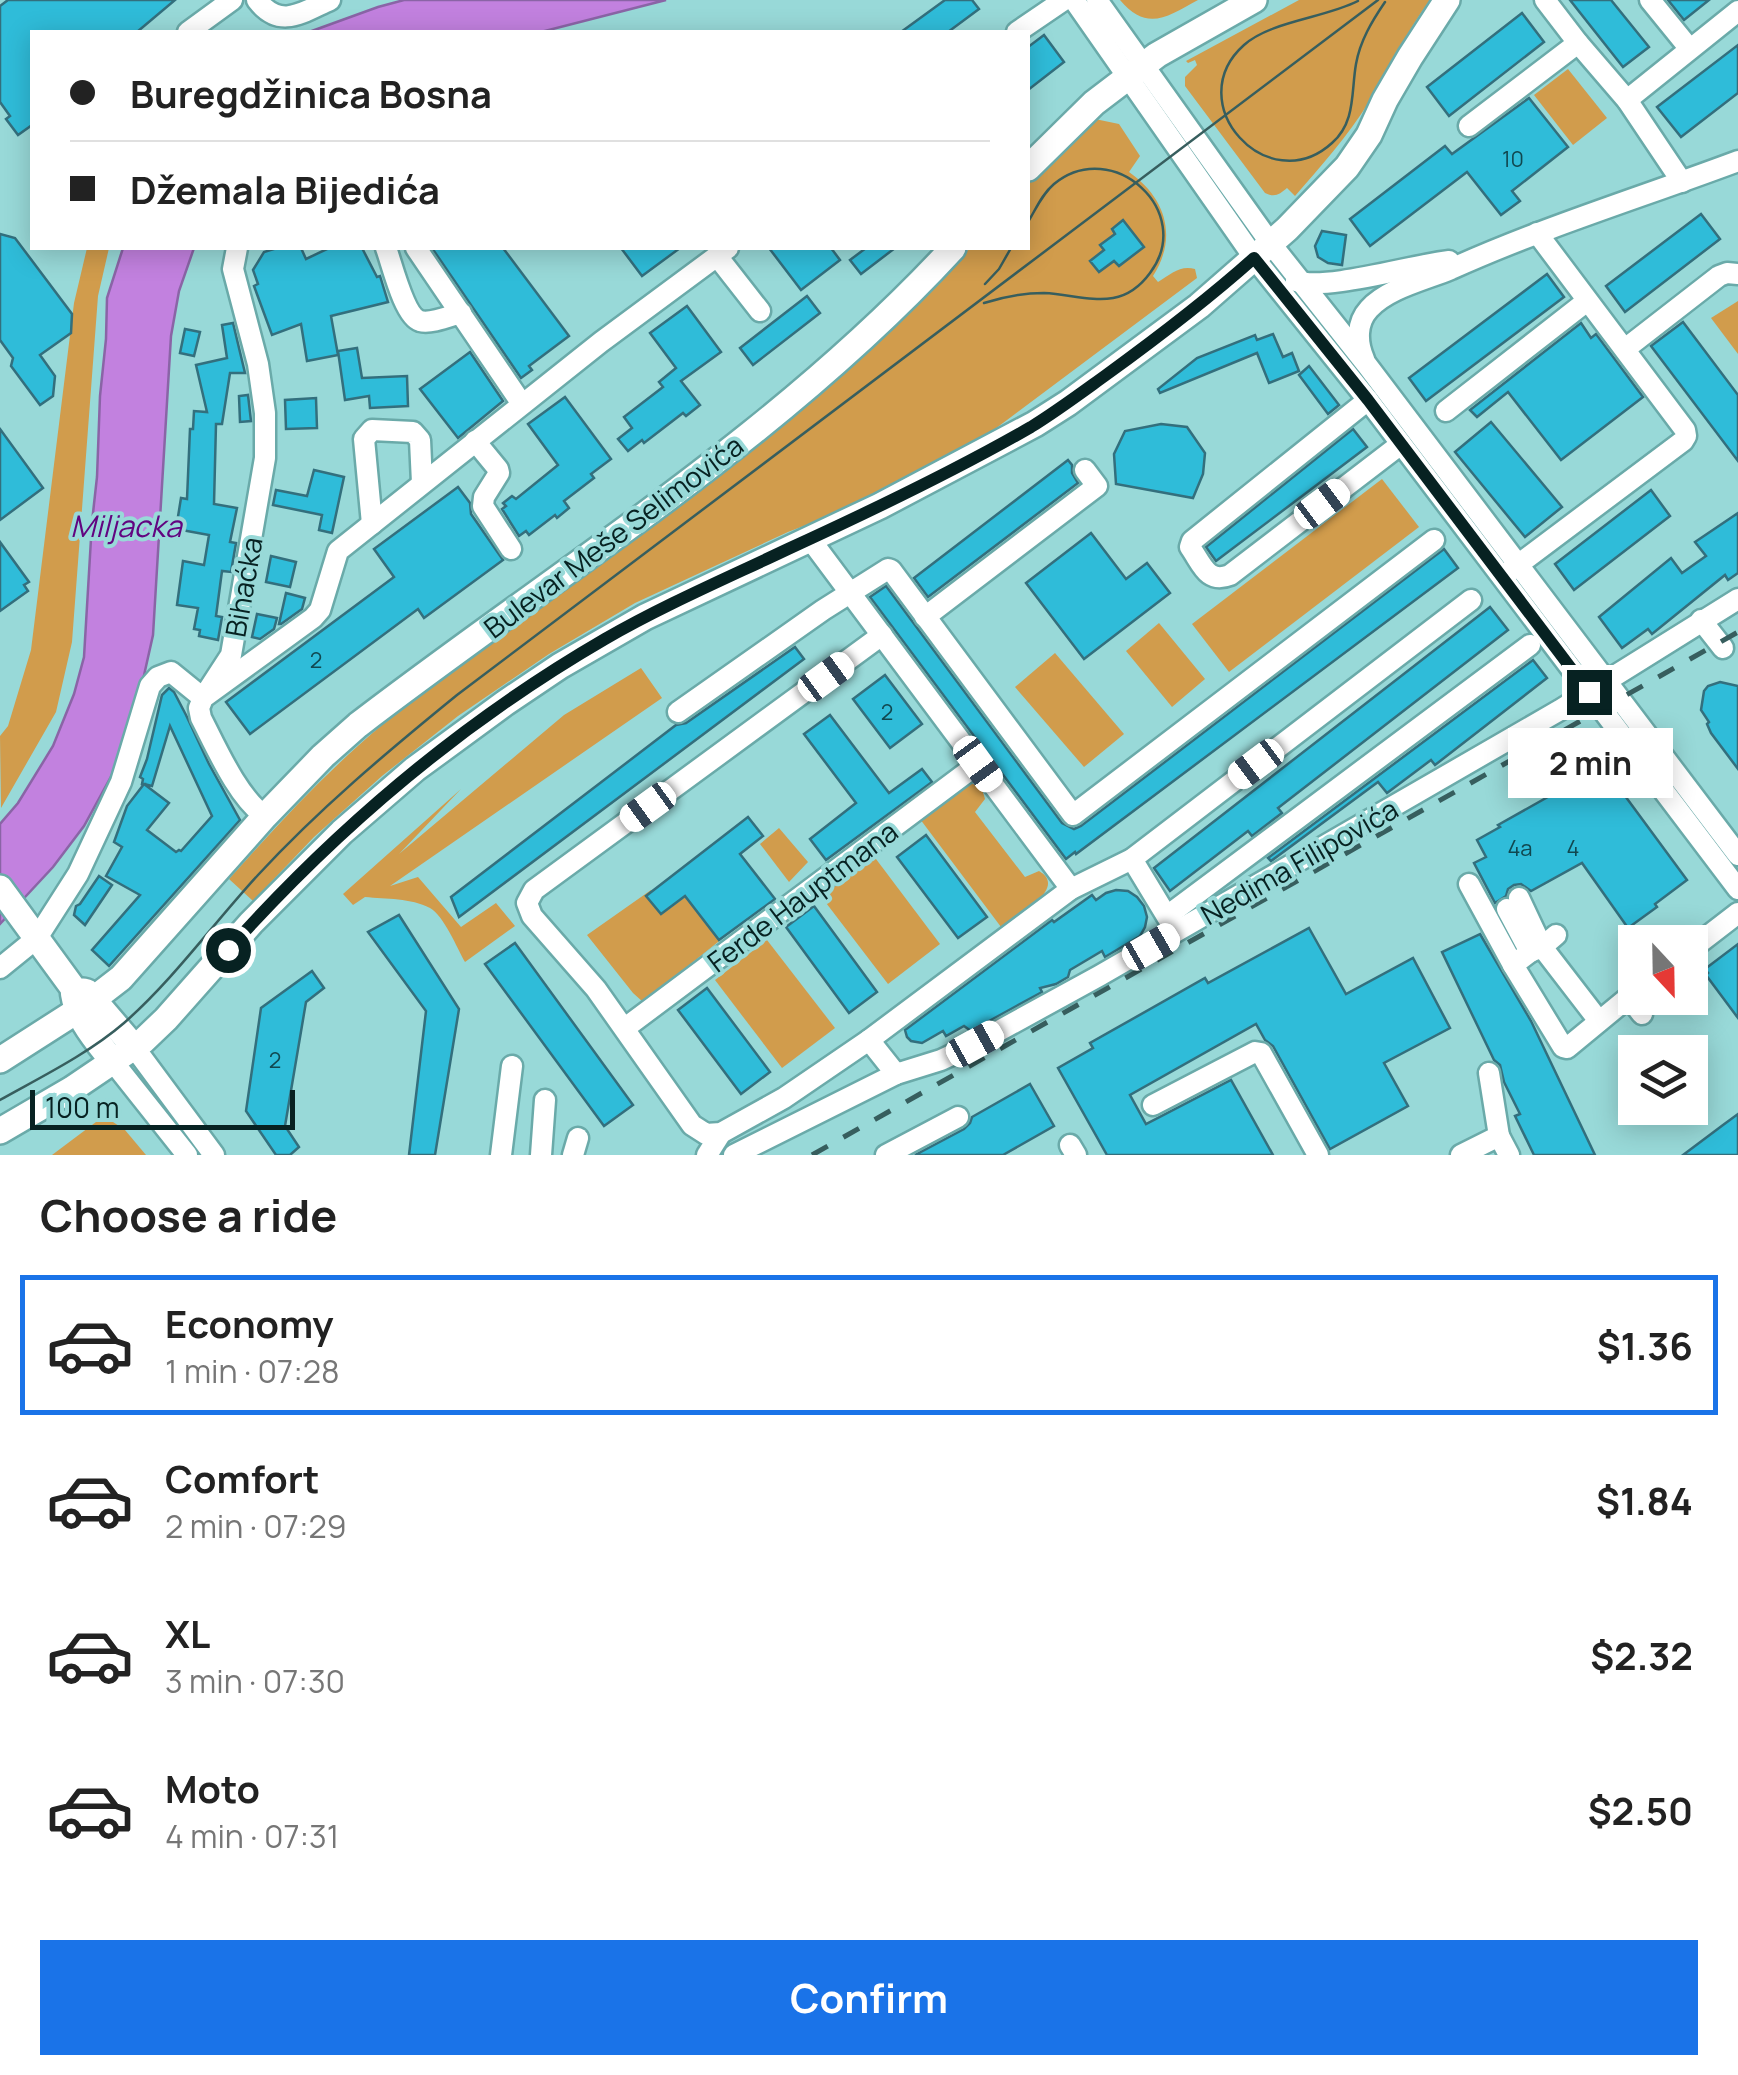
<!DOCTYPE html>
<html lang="en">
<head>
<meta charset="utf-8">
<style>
	:root { --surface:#fff; --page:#f6f6f6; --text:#222; --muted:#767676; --line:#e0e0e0; --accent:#1a73e8 }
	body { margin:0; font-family:Manrope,sans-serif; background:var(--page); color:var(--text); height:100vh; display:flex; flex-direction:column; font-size:38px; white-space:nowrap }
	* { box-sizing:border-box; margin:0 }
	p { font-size:32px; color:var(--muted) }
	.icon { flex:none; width:55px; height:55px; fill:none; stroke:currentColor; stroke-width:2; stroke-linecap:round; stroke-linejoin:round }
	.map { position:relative; height:1155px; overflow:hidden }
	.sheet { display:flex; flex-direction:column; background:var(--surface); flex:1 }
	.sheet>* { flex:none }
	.banner { position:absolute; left:30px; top:30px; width:1000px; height:220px; border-radius:0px; box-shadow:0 5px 25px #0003; display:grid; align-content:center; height:220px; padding:0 40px; background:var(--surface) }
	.needle { width:65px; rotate:158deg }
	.tools { position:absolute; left:1618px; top:925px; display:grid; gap:20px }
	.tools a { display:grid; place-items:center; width:90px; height:90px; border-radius:0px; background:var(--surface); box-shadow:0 5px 25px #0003; font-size:50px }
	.scale { position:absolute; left:30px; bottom:25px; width:265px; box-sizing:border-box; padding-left:10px; border:5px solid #072222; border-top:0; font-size:28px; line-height:35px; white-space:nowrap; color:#072222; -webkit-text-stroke:8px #98d9d8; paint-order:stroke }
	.end { position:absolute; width:45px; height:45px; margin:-22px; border:12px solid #072222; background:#fff; box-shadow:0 0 0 5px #fff }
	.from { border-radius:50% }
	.bubble { position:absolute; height:70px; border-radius:0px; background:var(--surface); box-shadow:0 5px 25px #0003; font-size:32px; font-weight:700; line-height:70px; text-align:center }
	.car { position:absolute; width:30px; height:60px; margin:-30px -15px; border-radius:12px; box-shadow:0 0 8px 2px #0007; background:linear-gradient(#fff 24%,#345 0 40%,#fff 0 76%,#345 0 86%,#fff 0) }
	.banner b { display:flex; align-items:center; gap:35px; height:95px; font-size:38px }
	.banner b+b { border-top:2px solid var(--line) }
	.banner i { width:25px; height:25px; background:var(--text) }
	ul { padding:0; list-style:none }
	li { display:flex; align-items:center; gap:30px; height:140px; margin:0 20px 15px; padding:0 20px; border:5px solid transparent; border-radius:0px }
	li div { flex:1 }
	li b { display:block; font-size:38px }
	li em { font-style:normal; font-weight:700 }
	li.on { border-color:var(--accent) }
	li>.icon { width:90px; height:90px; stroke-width:1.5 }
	h2 { padding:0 40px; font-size:45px; line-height:120px }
	.primary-button { display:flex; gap:20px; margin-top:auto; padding:20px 40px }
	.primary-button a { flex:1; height:115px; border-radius:0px; background:var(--accent); color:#fff; font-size:40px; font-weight:700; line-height:115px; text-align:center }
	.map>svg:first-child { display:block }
	.green { fill:#d19c4c }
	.water { fill:#c281df; stroke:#8a64a6; stroke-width:2.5 }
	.building { fill:#2fbcd9; stroke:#336f7d; stroke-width:2.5; fill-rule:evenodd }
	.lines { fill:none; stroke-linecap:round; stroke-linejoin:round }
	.minor-casing { stroke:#6aaaa9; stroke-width:25 }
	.major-casing { stroke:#6aaaa9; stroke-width:30 }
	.minor { stroke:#fff; stroke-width:20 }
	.major { stroke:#fff; stroke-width:25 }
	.tram { stroke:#375e5e; stroke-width:2.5 }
	.rail { stroke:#375e5e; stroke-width:5; stroke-dasharray:18 18; stroke-linecap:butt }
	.route { stroke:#072222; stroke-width:12 }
	.labels { text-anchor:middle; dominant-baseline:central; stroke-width:8; stroke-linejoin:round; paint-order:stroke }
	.number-label { font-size:22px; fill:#114850 }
	.street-label { font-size:28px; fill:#072222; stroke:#98d9d8 }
	.water-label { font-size:30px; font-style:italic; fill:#620480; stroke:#98d9d8 }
</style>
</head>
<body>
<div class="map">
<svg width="1738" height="1155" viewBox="0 0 1738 1155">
	<rect width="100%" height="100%" fill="#98d9d8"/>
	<g class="green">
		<path d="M1120,0h78c-31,17 -51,32 -78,0z"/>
		<path d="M1299,0h131c-24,32 -40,68 -61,102 -21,34 -48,64 -74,94l-8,-8c-7,6 -12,10 -22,5l-80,-107v-9l12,-12 -2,-5 -7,3 -2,-2z"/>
		<path d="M1568,69l39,49 -34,27 -39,-50z"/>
		<path d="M1095,119l24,5 21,32 -11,16c37,26 49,65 24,104l5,6c13,-8 22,-17 37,-13l2,9 -214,160 -156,79 -39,15 -153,71 -86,51 -91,62 -76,60 -68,61 -61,64 -24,-22c49,-55 97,-107 153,-154l420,-317 63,-53 105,-107h58v-64z"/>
		<path d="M87,248h22l-11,48 -26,346 -16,70 -55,96 -1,-72 8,-10 23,-76 43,-347z"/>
		<path d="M1738,301v53l-27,-36z"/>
		<path d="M1382,479l37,48 -190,145 -37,-48z"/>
		<path d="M1159,623l46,56 -33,28 -46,-56z"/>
		<path d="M1055,653l69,81 -40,33 -69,-80z"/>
		<path d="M641,668l21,30 -272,188 28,-9 43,50 35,-24 19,23 -50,36c-8,-14 -21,-46 -35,-54 -19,-10 -44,-9 -65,-11l-12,8 -10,-11 118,-105 -62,65 165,-139z"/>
		<path d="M968,784h5l9,5 3,10 -10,13 50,65 14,-6c30,17 -23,45 -38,56l-81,-108z"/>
		<path d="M779,828l29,34 -19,20 -29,-38z"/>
		<path d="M873,855l67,89 -52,40 -68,-89z"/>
		<path d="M651,890l17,20 27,-20 33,44 -85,68 -10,-9 -46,-58z"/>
		<path d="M767,940l68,88 -53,40 -67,-88z"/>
		<path d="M104,1116l21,14 21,25h-94z"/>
	</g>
	<g class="water">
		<path d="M404,0h262l-125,32h-232l69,-25z"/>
		<path d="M123,248h71l-15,43 -8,45 -18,299 -21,94 -13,33 -35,64 -31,41 -53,57v-100l18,-21 35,-57 21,-52 10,-37 8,-135 5,-45 3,-81 6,-57 1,-41z"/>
	</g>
	<g class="building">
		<path d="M8,0h167l-38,32h-105v93l-14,10 -12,-16 4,-3 -10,-14v-96z"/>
		<path d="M945,0h27l7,9 -31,23h-47z"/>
		<path d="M1570,0h41l38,47 -26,20z"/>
		<path d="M1668,0h41l-25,20z"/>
		<path d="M1522,13l22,29 -95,74 -22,-29z"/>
		<path d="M1044,35l20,27 -36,28v-43z"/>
		<path d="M1738,45v48l-57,44 -24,-30z"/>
		<path d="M1529,98l39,49 -56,44 8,10 -19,14 -34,-43 -97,74 -20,-27 95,-73 7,8z"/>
		<path d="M1701,214l19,25 -95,73 -19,-26z"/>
		<path d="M1123,220l21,27 -25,19 -5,-5 -15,11 -9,-11 14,-11 -4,-5 15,-11 -3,-5z"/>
		<path d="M1322,231l24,4 -4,30 -14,-2 -10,-6 -3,-11z"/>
		<path d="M0,234l15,4 57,76 -1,19 -31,22 15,21 -2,20 -13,9 -29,-39 2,-8 -13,-18z"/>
		<path d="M277,248h24l5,11 23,-11h33l15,29 3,-1 8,26 -57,14 7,39 -31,6 -6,-37 -29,11 -18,-49 4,-2 -5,-14 11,-18z"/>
		<path d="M432,248h71l66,88 -40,30 3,4 -11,8z"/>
		<path d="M621,248h59l-38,28z"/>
		<path d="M769,248h62l9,12 -39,30z"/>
		<path d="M866,248h29l-34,26 -11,-14z"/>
		<path d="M1547,274l17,23 -138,104 -17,-23z"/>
		<path d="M807,296l13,17 -67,52 -13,-17z"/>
		<path d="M687,306l34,46 -40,29 19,24 -14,11 -3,-3 -39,30 -2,-3 -14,11 -10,-12 14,-11 -8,-11 39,-30 -4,-5 17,-14 -26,-35z"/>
		<path d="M1683,322l55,73v66l-87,-115z"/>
		<path d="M233,323l12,50h-15l-8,51h-6l-2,80 23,4 -7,34 6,1 -5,29 -9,-1 -6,45 6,1 -4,23 -19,-4 1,-6 -6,-1 4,-21 -21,-3 6,-44 21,4 5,-30 -33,-6 5,-31 6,1 3,-70h3l1,-18 13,1 -11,-47 31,-7 -5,-33z"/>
		<path d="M1581,323l10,15 5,-4 47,63 -82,63 -53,-68 -31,25 -7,-7z"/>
		<path d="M185,329l15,3 -6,24 -14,-3z"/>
		<path d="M1273,334l10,23 9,-4 7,18 -30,12 -12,-30 -97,40 -2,-4 39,-31 58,-23 2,5z"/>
		<path d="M357,348l5,30 45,-2 1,30 -38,2 -1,-12 -24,4 -7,-49z"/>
		<path d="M470,352l33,49 -45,37 -38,-49z"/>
		<path d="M1309,366l30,39 -11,9 -29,-39z"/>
		<path d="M248,395l3,26 -11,1 -1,-26z"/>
		<path d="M565,397l46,62 -20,15 3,4 -30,23 5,7 -12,10 -2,-3 -26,20 -3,-4 -7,5 -17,-27 4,-3 -3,-3 9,-7 4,3 42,-34 -30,-41z"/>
		<path d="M316,398l1,30 -31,1 -1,-29z"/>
		<path d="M1491,422l71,85 -37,30 -70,-85z"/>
		<path d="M1161,424l26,3 18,26 -2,21 -10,24 -77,-14 -2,-30 11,-23z"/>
		<path d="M0,429l43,59 -43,32z"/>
		<path d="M1353,429l14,18 -151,114 -10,-14z"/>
		<path d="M1068,460l4,5v8l6,10 -150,114 -14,-19z"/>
		<path d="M314,470l30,7 -12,56 -13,-3 3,-15 -49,-10 3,-15 31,6z"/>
		<path d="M458,487l12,16 1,11 32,46 -79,58 -6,-9 -168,125 -24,-32 168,-125 -20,-28z"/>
		<path d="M1651,490l19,26 -96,74 -19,-26z"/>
		<path d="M1738,513v60l-10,7 -3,-5 -73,59 -4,-5 -26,19 -23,-31 72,-59 11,15 24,-17 -11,-14z"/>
		<path d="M1091,533l35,46 21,-16 23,30 -86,66 -58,-76z"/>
		<path d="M0,542l29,40 -5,3 4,6 -28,20z"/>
		<path d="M1444,549l14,19 -382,286 -1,-2 -9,7 -196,-262 16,-11 176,237 12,6 7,-3z"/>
		<path d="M271,556l25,6 -6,25 -24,-5z"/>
		<path d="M286,593l19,5 -3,11 -21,15h-2z"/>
		<path d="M1490,607l18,23 -230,178 4,5 -30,23 -4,-5 -78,60 -16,-23z"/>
		<path d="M257,614l20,4 -3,11 -14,10 -8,-2z"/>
		<path d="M795,647l9,12 -345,258 -8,-20 225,-172 10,-2z"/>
		<path d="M1533,660l14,18 -112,87 -4,-5 -44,33 -9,-11 -107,79 -3,-3z"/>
		<path d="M885,675l37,49 -32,24 -37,-49z"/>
		<path d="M1720,682l18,4v83l-27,-36 -4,-9 2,-2 -8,-12 3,-19 4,-5z"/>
		<path d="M169,688l5,4 12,23 23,49 31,56 -131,146 -17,-16 48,-55 -34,-19 16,-29 -8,-5 13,-36 17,-22h-2l1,-5 -3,-2 7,-18 15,-64zM170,726l42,90 -31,35 -2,-1 -3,2 -29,-22 22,-27 -25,-19 8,2z"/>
		<path d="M830,715l59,78 33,-24 10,13 -106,78 -16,-21 46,-36 -52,-69z"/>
		<path d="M1603,766l84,114 -32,24 2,3 -29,21 -46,-65 -51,28 -10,-7 -7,1 -6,4 -2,7 -11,7 -21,-40 12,-6 -9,-17 23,-13 -2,-2z"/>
		<path d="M748,817l15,19 -23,18 35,45 -56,41 -34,-44 -24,18 -15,-18z"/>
		<path d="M926,835l61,82 -29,21 -61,-81z"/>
		<path d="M99,876l13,9 -27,40 -11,-10 2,-9 4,-2z"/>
		<path d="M1116,890l12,1 9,6 7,9 3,11 -2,10 -5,9 -35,21 -3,-6 -32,19 -2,7 -12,7 -16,4 2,4 -71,39 -7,-5 -18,10 -3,-5 -21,12 -11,-2 -4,-4 -2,-7 147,-110 2,2 38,-27 4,5 10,-7z"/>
		<path d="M814,906l63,86 -28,21 -63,-86z"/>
		<path d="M399,915l60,94 -24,146h-26l17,-144 -58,-79z"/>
		<path d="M1309,928l37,66 67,-36 37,70 -66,35 24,43 -78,43 -57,-103 -8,-6 -9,-16 -126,71 16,29 85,-44 42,75h-166l-49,-87 35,-20 -3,-5 115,-65 3,5z"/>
		<path d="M1480,934l51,87 64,134h-61l-19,-39 5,-2 -16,-32 -4,-17 -6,-5 -52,-108z"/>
		<path d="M515,943l118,162 -29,21 -119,-162z"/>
		<path d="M1738,944v74l-32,-43 2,-2 -3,-4z"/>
		<path d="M312,971l12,17 -18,14 -21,124 14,21 -9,8h-14l-30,-44 15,-103z"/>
		<path d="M707,988l63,84 -29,22 -63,-84z"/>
		<path d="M1030,1084l24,42 -51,29h-88l49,-26 6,-6 2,-6z"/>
		<path d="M1738,1114v41h-55l40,-30z"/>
	</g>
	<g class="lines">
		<g class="minor-casing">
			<g id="minor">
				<path d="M257,0c23,30 46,12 73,0"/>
				<path d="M1074,0l181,259 113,141 370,489"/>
				<path d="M1097,0l174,244 96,121 371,490"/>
				<path d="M1545,0l33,43 49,57 55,82"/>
				<path d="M1650,0l39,48"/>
				<path d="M188,32l44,-32"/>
				<path d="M1017,32l47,-32"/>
				<path d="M1627,100l111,-89"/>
				<path d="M1469,126l109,-83"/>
				<path d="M386,248c6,16 18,68 34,73 11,3 30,-5 41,-8"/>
				<path d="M416,248l106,156"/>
				<path d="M717,256l43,55"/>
				<path d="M1296,281c30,10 116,-16 153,-20"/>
				<path d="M1625,349l94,-73 8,-3 11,1"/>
				<path d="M1364,359c-7,-16 -8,-36 5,-50 19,-21 56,-29 82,-40 93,-42 191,-72 287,-108"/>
				<path d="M1368,400l-176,141 -2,6c12,17 17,37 40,28l171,-131"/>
				<path d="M1446,411l141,-110"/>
				<path d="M475,441l23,28 1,4 -15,24 -1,9 28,43"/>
				<path d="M372,524l-8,-85 8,-9 41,2 7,8 2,43"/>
				<path d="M810,539l261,350"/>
				<path d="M1507,573l176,-132 3,-5 -1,-6 -148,-197"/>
				<path d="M925,617l172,-131 -12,-16"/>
				<path d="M1701,620l22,28"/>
				<path d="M882,635l-348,255 -7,13 5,13 64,73 96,136 14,9 15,-1 63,-35 85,-58 27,34"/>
				<path d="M678,712l145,-102 65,-41 3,1 182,245 361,-275"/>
				<path d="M265,816c-27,-18 -49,-69 -64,-98l-2,-10 4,-10 110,-80 7,-8 18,-59 263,-209 127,-94"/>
				<path d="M1132,859l40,66"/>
				<path d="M1469,884l44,81"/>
				<path d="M1519,898l23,49 57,74"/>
				<path d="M1507,909l23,43 12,-5 14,-12"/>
				<path d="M1167,916l363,-271"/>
				<path d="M1690,950l48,-37"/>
				<path d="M1530,952l-17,13 50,82 4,1 68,-56"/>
				<path d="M0,968l37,-30 41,-64 43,-92 29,-96 8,-9 13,-5 32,26 28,-43 34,-197v-45l-7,-49 -25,-95 4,-21"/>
				<path d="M1629,997l13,17"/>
				<path d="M625,1028l353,-264"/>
				<path d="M869,1040l202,-151 61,-30 339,-259"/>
				<path d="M134,1047l80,108"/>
				<path d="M114,1063l73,92"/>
				<path d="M1489,1073l10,63"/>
				<path d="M1153,1105l102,-53 6,1 57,102"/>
				<path d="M1070,1145l6,10"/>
				<path d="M501,1155l11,-89"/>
				<path d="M541,1155l4,-55"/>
				<path d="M573,1155l5,-17"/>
				<path d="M707,1155l14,-22"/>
				<path d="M734,1155l162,-81 45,-14 34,-16 124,-68 461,-266 178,-111"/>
				<path d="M886,1155l72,-38"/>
				<path d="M1461,1155l38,-19 10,19"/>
			</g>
		</g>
		<g class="major-casing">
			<g id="major">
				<path d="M1028,168l66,-65 63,-48 97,-55"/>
				<path d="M0,888l73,100c1,28 24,53 41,75"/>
				<path d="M83,991l4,1 47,55"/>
				<path d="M0,1060l86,-55 35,-27 144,-162 58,-60 35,-31c202,-155 422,-289 595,-477"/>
				<path d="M0,1131l72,-42 71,-48 23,-22 85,-96 91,-91 73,-63 90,-66 55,-37 85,-49 235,-111 155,-82 33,-21 131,-97 88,-77 60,-62 22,-32 16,-35 25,-43 37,-57"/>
			</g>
		</g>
		<use href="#minor" class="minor"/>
		<use href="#major" class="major"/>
		<g class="tram">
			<path d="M1358,1c-33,17 -87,20 -114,44 -65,58 24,156 88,98 24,-21 19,-51 24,-79 4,-23 16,-43 29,-62"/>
			<path d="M985,284l14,-15 12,-21"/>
			<path d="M984,303c19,-6 40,-10 60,-10 41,2 76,21 106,-20 46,-61 -37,-137 -96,-89 -12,10 -18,25 -26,38"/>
			<path d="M0,1100c41,-23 88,-46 124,-77 49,-43 89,-99 134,-148 61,-66 129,-123 199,-180l921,-695"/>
		</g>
		<path class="rail" d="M812,1155l926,-523"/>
	</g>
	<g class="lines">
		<path class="route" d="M228,950c109,-122 234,-228 377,-311 59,-34 122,-61 183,-90 83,-38 165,-77 243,-122 26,-16 50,-34 75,-52 51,-37 101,-75 148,-117l114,142 221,292"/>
	</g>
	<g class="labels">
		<g class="number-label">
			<text x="1513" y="159">10</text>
			<text x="316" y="660">2</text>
			<text x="887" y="712">2</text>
			<text x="1520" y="848">4a</text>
			<text x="1573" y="848">4</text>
			<text x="275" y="1060">2</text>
		</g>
		<g class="street-label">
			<text transform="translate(613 536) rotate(-37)">Bulevar Meše Selimovića</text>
			<text transform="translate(243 587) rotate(-80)">Bihaćka</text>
			<text transform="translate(1299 861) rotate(-30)">Nedima Filipovića</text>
			<text transform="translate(802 896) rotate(-37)">Ferde Hauptmana</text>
		</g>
		<g class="water-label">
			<text x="126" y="525">Miljacka</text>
		</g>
	</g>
</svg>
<div class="tools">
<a><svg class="needle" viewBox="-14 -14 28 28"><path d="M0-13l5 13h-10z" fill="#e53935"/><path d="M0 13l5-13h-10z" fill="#767676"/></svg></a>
<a><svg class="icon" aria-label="layers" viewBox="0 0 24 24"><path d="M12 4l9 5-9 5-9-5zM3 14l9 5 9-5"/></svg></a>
</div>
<div class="scale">100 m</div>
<i class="end from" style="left:228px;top:950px"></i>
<i class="end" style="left:1589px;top:692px"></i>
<div class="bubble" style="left:1508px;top:728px;width:165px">2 min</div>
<i class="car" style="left:1322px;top:504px;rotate:53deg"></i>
<i class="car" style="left:826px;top:677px;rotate:54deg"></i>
<i class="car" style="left:978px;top:764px;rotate:144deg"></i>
<i class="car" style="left:1256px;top:764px;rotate:233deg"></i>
<i class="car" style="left:648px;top:807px;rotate:234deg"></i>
<i class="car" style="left:1151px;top:947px;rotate:60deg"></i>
<i class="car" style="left:975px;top:1044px;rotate:61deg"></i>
<div class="banner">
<b><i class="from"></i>Buregdžinica Bosna</b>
<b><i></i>Džemala Bijedića</b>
</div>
</div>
<section class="sheet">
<h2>Choose a ride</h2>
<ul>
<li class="on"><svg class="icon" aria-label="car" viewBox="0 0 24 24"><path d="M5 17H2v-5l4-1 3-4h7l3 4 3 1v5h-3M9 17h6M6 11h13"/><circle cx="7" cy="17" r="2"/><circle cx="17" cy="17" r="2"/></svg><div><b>Economy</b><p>1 min · 07:28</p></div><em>$1.36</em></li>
<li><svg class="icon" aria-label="car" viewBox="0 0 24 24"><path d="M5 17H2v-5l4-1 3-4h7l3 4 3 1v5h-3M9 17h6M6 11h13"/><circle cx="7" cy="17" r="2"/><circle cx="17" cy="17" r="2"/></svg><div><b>Comfort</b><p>2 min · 07:29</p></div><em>$1.84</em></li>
<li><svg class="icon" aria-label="car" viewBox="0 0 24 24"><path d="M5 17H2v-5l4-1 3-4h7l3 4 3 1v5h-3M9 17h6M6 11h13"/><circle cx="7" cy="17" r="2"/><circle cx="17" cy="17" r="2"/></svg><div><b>XL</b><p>3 min · 07:30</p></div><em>$2.32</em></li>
<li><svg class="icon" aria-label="car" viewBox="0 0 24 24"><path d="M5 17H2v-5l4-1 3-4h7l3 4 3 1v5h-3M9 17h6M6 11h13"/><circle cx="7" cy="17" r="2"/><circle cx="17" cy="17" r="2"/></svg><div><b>Moto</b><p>4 min · 07:31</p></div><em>$2.50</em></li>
</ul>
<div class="primary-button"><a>Confirm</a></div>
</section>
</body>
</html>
